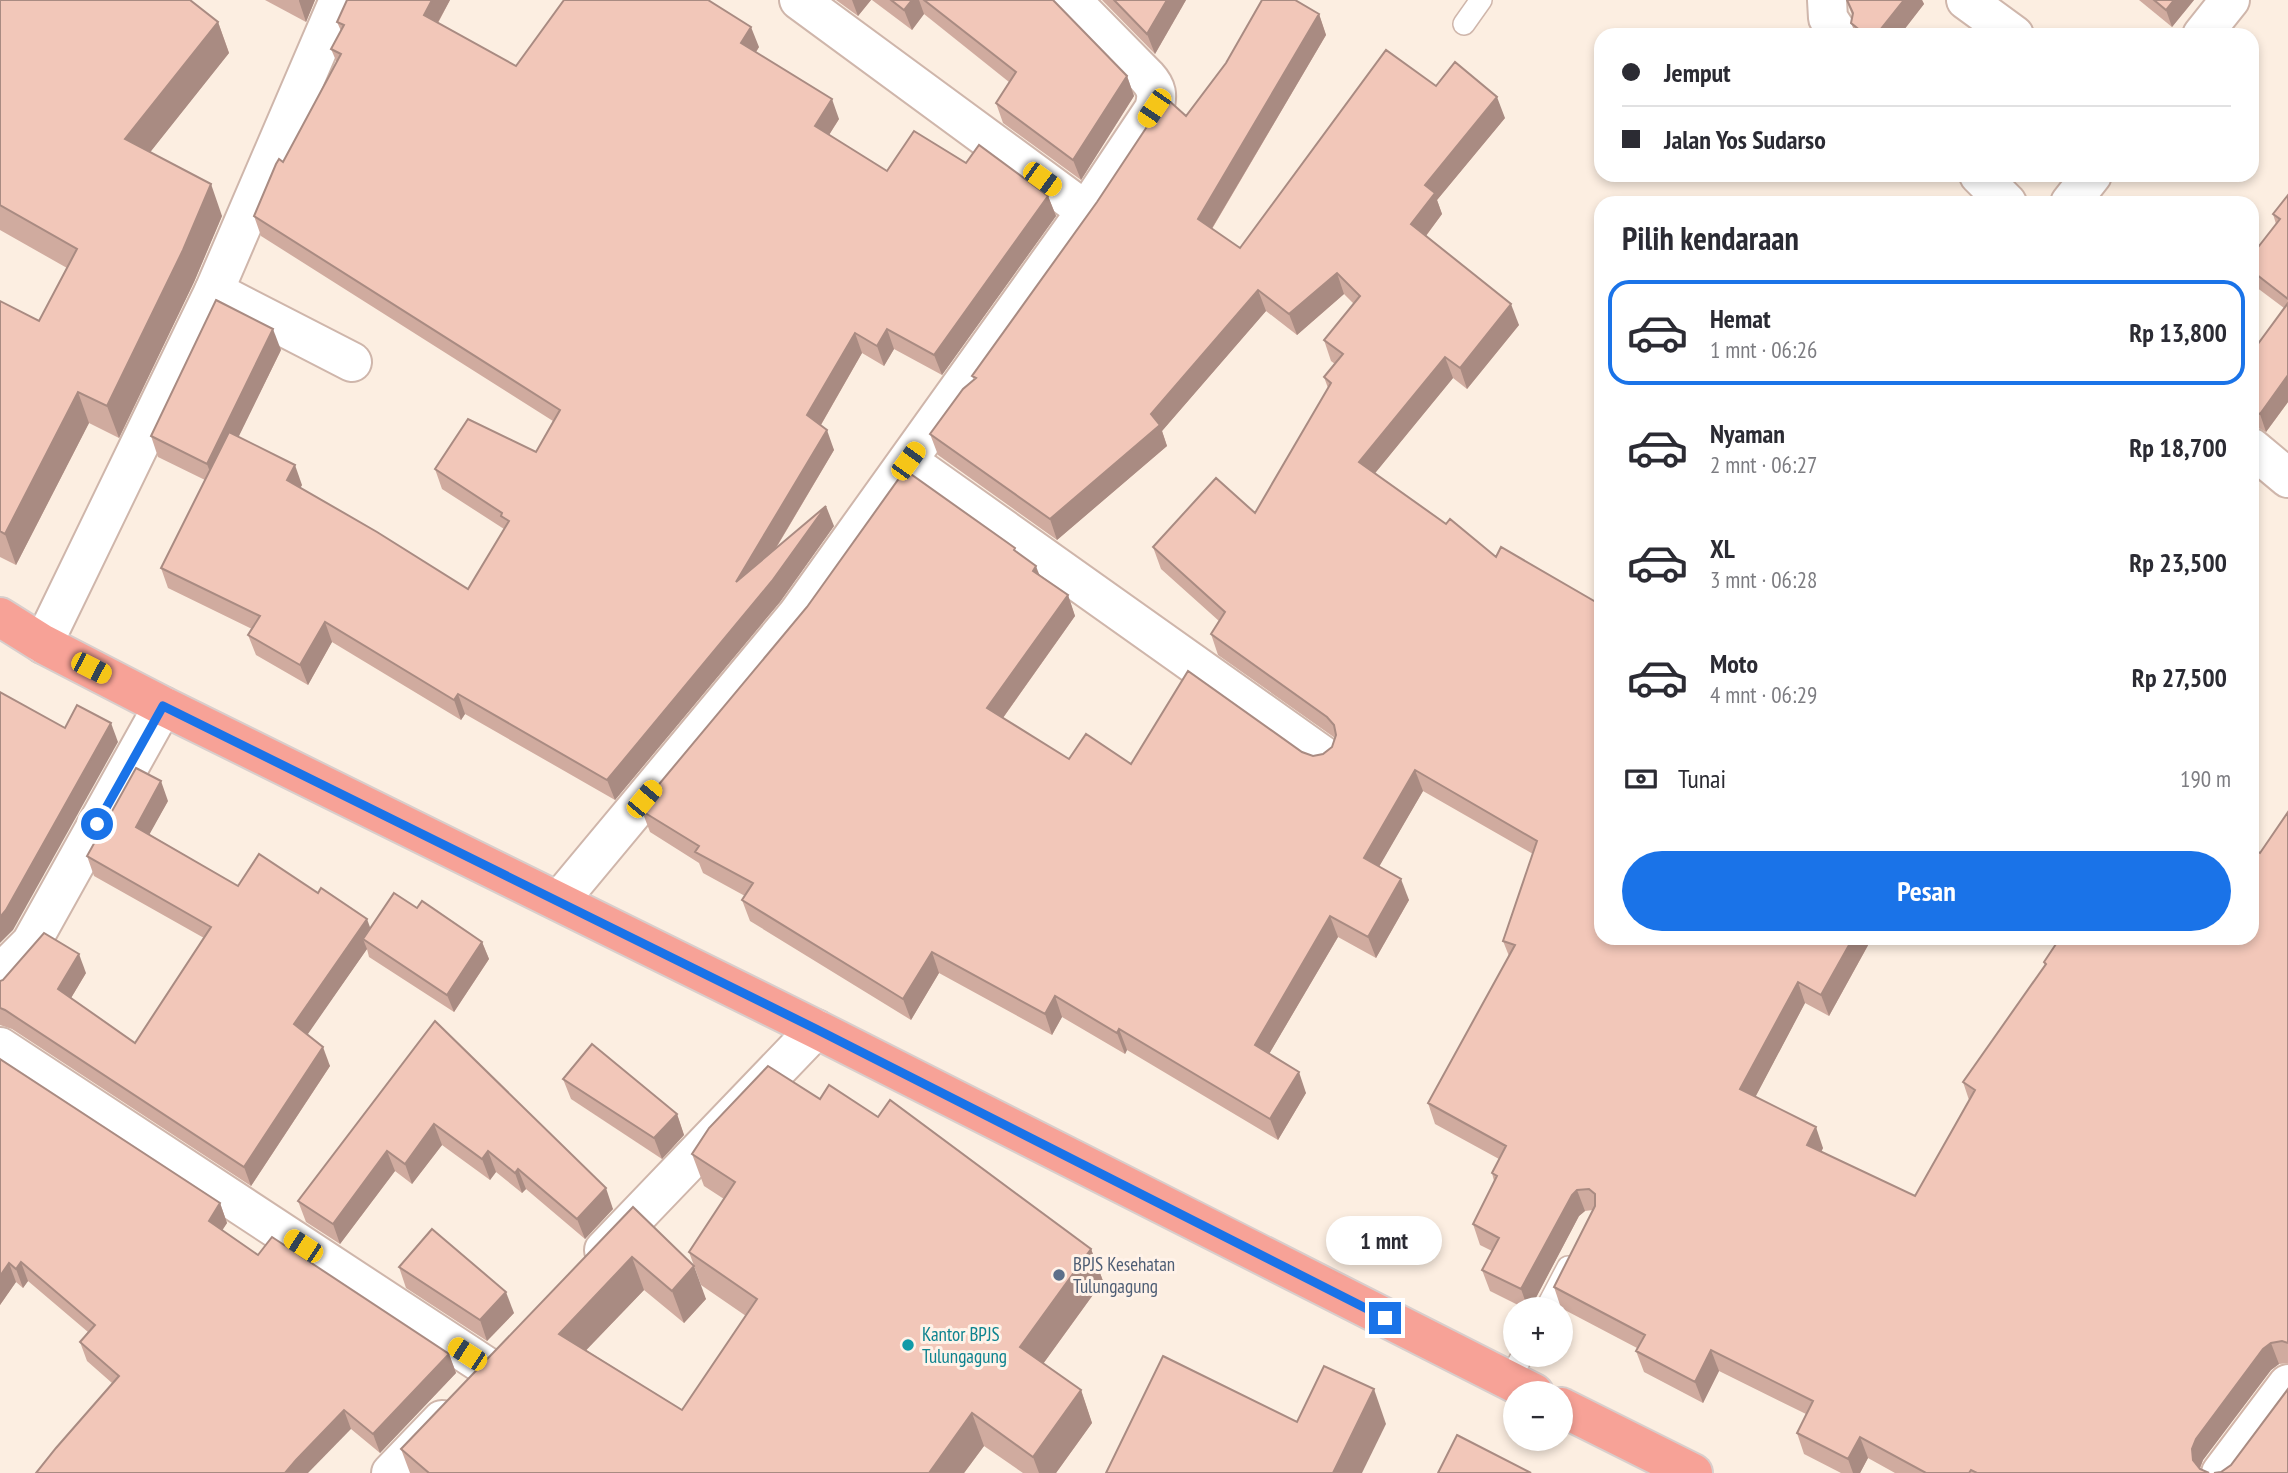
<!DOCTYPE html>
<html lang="id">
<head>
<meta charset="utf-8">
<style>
	:root { --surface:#fff; --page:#f2f2f3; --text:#2b2b33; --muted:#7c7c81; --line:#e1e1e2; --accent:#1a73e8 }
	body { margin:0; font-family:"PT Sans Narrow",sans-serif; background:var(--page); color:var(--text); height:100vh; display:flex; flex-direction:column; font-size:26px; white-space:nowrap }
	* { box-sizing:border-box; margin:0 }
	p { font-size:23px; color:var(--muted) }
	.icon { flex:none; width:38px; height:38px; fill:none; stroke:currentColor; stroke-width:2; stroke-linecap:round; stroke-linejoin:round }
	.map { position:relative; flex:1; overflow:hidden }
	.side { position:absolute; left:1594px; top:196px; width:665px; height:749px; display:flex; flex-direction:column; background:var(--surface); border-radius:21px; box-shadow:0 4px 10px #0003 }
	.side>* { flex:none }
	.top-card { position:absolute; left:1594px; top:28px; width:665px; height:154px; border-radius:21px; box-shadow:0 4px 10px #0003; display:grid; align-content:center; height:154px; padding:0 28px; background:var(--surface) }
	.buttons { position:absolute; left:1503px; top:1297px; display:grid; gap:14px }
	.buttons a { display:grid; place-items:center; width:70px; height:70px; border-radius:50%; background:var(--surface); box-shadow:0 4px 10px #0003; font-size:35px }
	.end { position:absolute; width:32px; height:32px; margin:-16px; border:9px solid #1a73e8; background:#fff; box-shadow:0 0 0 4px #fff }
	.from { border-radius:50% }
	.bubble { position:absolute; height:49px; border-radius:24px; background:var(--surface); box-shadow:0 4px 10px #0003; font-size:23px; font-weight:800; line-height:49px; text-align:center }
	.car { position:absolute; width:21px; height:42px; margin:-21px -10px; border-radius:9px; box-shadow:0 0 5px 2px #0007; background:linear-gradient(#f5c518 24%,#345 0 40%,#f5c518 0 76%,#345 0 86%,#f5c518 0) }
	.top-card b { display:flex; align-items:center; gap:24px; height:66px; font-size:26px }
	.top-card b+b { border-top:2px solid var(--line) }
	.top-card i { width:18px; height:18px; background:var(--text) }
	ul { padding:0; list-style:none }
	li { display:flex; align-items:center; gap:21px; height:105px; margin:0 14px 10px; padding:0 14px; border:4px solid transparent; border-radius:21px }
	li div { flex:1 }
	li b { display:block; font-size:26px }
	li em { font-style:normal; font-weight:800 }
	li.active { border-color:var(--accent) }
	li>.icon { width:63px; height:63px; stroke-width:1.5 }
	h2 { padding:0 28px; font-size:32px; line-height:84px }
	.pay { display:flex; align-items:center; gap:18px; height:77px; padding:0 28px; font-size:26px }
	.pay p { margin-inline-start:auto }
	.action { display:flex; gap:14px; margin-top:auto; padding:14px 28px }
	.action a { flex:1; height:80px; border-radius:42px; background:var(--accent); color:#fff; font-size:28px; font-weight:800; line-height:80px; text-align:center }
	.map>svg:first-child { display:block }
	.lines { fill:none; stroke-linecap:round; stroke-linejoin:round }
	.lane-casing { stroke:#cfb6ab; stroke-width:24 }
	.street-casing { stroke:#cfb6ab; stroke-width:42 }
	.secondary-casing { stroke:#d2b5a8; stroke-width:42 }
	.highway-casing { stroke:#d8cecc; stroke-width:42 }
	.lane { stroke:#fff; stroke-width:21 }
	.street { stroke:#fff; stroke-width:38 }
	.secondary { stroke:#fff; stroke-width:38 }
	.highway { stroke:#f7a297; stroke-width:38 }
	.wall { fill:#d0ab9f }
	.shaded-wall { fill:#a98b82 }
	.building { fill:#f2c7b9; stroke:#a98b82; stroke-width:2 }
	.route { stroke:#1a73e8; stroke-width:9 }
	.service-dot { fill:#5c6f8a; stroke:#fff2e8; stroke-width:2.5 }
	.culture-dot { fill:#0f9aa8; stroke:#fff2e8; stroke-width:2.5 }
	.labels { text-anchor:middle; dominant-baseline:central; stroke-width:6; stroke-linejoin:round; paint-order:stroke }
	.service-label { font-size:19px; fill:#4e5e75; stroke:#fff2e8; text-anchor:start }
	.culture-label { font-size:19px; fill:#0d838f; stroke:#fff2e8; text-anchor:start }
</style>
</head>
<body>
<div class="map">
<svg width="2288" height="1473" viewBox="0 0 2288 1473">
	<rect width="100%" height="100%" fill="#fceee1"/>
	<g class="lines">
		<g class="lane-casing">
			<g id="lane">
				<path d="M1464,24l17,-24"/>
				<path d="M1546,1309l22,-42"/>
				<path d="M1509,1381l14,-27"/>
			</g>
		</g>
		<g class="street-casing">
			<g id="street">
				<path d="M1071,0l76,77c10,11 11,18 7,32l-68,102"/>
				<path d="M1827,0l1,18 11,17"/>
				<path d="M1966,0l48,35"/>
				<path d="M2202,35l28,-35"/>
				<path d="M1979,175l28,28"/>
				<path d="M2070,203l22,-28"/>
				<path d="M214,291l138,71"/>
				<path d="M2252,448l36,30"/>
				<path d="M908,461l414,294"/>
				<path d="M43,644l171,-353 125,-291"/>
				<path d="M559,901l238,-286 289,-404 -287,-211"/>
				<path d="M0,980l14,-20 17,-17 132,-237"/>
				<path d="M0,1047l490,322"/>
				<path d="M604,1250l212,-221"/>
				<path d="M391,1473l51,-53"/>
			</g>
		</g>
		<g class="secondary-casing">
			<path id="secondary" d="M2221,1473l67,-89"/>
		</g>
		<g class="highway-casing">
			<g id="highway">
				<path d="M0,617l43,27 120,62 653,323 718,364"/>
				<path d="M1561,1407l132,66"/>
			</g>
		</g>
		<use href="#lane" class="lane"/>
		<use href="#street" class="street"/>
		<use href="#secondary" class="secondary"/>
		<use href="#highway" class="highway"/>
	</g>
	<g class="wall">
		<path d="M0,0l218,22 11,31 -79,99 72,64 -28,66 -75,156 -30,-15 -73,142 -16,-8v-256l39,20 28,-53 -67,-38z"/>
		<path d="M265,0h50l-9,22z"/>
		<path d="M347,0h103l-12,23 78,43 243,-19 -3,5 83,67 -10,16 58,36 79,-8 82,33 8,20 -114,159 -48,-26 -10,17 -22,-13 -41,72 13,25 -59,100 59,-24 -54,76 -165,198 -150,-86 -4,6 -129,-78 -24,43 -52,-30 -8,-20 4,-6 -84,-41 -7,-20 44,-88 -47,-23 -7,-21 130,-86 -43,87 64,48 -2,3 168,101 36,-60 -62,-40 -7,-20 101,-17 17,-31 -292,-185 -7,-20 83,-153 -6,-14 10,-18 -4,-9z"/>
		<path d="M836,0h35l-13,16z"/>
		<path d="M872,0h181l74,76 7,20 -53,84 -78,-57 -7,-20 13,-21 -85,-68 -12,16z"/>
		<path d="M1102,0h84l-31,54z"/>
		<path d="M1846,0h76l2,4 -24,31h-44l-5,-12 2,-6z"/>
		<path d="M2139,0h55l-22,27z"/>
		<path d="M1319,14l7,21 -114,194 28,19 196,-162 69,32 -68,82 5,14 -16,22 93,89 -52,64 -14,-11 -78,95 226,465h271l-43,78 -24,-13 -50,94 68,51 -2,4 94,44 54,-96 -6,-18 82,-116 -1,-4 216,-109 28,-41v551l-9,1 -8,6 -68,90 -3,9 9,4h-314l-27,-15 -8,15h-19l-37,-19 -7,-21 9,-19 -87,-43 -16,32 -59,-31 -8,-21 1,-3 -76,-40 -7,-21 39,-77 -8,1 -6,5 -49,93h-4l-36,-18 -8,-21 10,-19 -12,-6 -7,-21 21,-43 -2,-8 7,-14 -64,-35 -7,-21 81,-147 -6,-15 30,-87 -110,-63 -44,75 30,34 -33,58 -38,-21 -69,117 37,39 -28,47 -151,-90 -2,4 -63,-37 -10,18 -113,-62 -28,47 -161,-99 -8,-21 3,-4 -42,-23 -4,-10 -49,-31 -8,-21 4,-7 -1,-3 372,-249 23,23 28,20 7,21 -72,102 66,41 62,5 171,-12 11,4 10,-2 9,-7 3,-9 -117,-83 -7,-21 8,-13 -58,-52 -8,-22 102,-34 73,-125 -4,-11 11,-13 -4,-3 -7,-21 30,-36 -10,-10 -47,41 -31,-24 -104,120 5,15 -110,94 -119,-85 -8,-21 44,-54 -2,-4 214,-260z"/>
		<path d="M2288,195v207l-22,30 -11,-6 -3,1v-75l32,-44 -32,-24v-29l24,-31 -3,-10z"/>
		<path d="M168,801l-19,33 89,52 132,42 47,-20 65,34 7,17 -35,53 -85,-55 -2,-8 -60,85 23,32 -79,120 -239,-157 -12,-4v-44l86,-8 -15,25 64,45 69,-105 -110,-62 -7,-20z"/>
		<path d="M435,1021l178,188 -28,30 -59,-50 -4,4 -26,-21 -6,8 -48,-35 -30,39 -17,-13 -55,73 -34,-22 -8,-21z"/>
		<path d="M0,1059l220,144 7,20 -5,7 36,25 191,99 7,19 -76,80 -29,-24 -239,-46 -25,-22 -7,-19 8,-10 -60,-51 -5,7 -7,-6 -16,23z"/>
		<path d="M563,1079l114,35 7,21 -22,24 -91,-60z"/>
		<path d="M820,1099l58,18 213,132 12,32 -60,83 38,26 11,33 -36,50h-33l-39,-27 -20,27h-554l-9,-24 232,-242 73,92 -22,24 -40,-33 -58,60 96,60 64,-94 -45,-31 -12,-33 35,-53 -20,-13 -12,-32z"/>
		<path d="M399,1267l115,46 -27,28 -81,-53z"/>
	</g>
	<g class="shaded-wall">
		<path d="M299,0h16l-9,22 -7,-21z"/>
		<path d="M432,0h18l-19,35 -7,-20z"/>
		<path d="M852,0h19l-13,16z"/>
		<path d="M912,0h7l5,14 -12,16 -8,-20z"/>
		<path d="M1167,0h19l-31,54 -8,-20z"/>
		<path d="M1904,0h18l2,4 -24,31h-24z"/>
		<path d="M2174,0h20l-22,27 -6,-17z"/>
		<path d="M1319,14l7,21 -121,205 -7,-21z"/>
		<path d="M218,22l11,31 -93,117 -11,-31z"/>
		<path d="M751,27l8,20 -10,16 -8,-20z"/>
		<path d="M1127,76l7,20 -53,84 -8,-20z"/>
		<path d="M1497,97l8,21 -68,82 5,14 -23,31 -8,-21 14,-39z"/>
		<path d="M832,99l7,20 -17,27 -7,-20z"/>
		<path d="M211,184l11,32 -28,66 -75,156 -12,-32z"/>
		<path d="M1048,196l8,20 -114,159 -8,-20z"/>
		<path d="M1337,273l7,21 -47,41 -8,-21z"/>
		<path d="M1258,290l8,21 -104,120 5,15 -110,94 -7,-21 101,-105z"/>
		<path d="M1511,304l8,21 -52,64 -7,-21z"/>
		<path d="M273,329l8,21 -66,135 -8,-21z"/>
		<path d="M887,329l7,20 -10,17 -7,-20z"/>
		<path d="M855,333l7,20 -47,82 -8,-20z"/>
		<path d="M1445,357l8,21 -86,105 -8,-21z"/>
		<path d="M2288,375v27l-22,30 -6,-18z"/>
		<path d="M78,392l11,31 -73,142 -11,-31z"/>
		<path d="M827,430l7,20 -91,153 -7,-21z"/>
		<path d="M295,465l7,20 -8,15 -7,-20z"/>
		<path d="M826,506l8,20 -54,76 -165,198 -8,-20z"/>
		<path d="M1036,566l8,21 -11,-16z"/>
		<path d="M1068,595l7,21 -80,113 -8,-21z"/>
		<path d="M325,622l7,20 -24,43 -8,-20z"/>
		<path d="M458,694l7,20 -4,6 -7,-20z"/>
		<path d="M111,723l7,19 -105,188 -13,13v-26z"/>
		<path d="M1415,770l8,21 -51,88 -8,-21z"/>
		<path d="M161,781l7,20 -25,45 -7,-19z"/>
		<path d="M1401,879l8,21 -33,58 -8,-21z"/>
		<path d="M1330,916l8,21 -76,129 -7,-21z"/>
		<path d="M367,919l7,19 -11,1 4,10 -66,95 -7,-20z"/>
		<path d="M1853,938h19l-43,78 -8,-21z"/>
		<path d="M482,942l7,17 -35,53 -7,-17z"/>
		<path d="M932,952l7,21 -28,47 -8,-21z"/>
		<path d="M79,954l7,19 -21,35 -7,-19z"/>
		<path d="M1798,982l7,21 -57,108 -8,-22z"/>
		<path d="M1055,996l7,21 -10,18 -7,-21z"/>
		<path d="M1119,1029l8,21 -2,4 -8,-21z"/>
		<path d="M323,1047l7,19 -79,120 -7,-19z"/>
		<path d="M1299,1072l7,21 -28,47 -8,-21z"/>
		<path d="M677,1114l7,21 -22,24 -8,-21z"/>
		<path d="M434,1124l8,21 -30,39 -7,-20z"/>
		<path d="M1816,1127l7,21 -9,18 -7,-21z"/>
		<path d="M387,1151l8,20 -55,73 -7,-20z"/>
		<path d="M488,1151l8,21 -6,8 -8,-21z"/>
		<path d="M518,1169l8,20 -4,4 -7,-20z"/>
		<path d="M606,1188l7,21 -28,30 -8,-20z"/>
		<path d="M1577,1190l8,21 -6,5 -49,93h-2l-7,-20 51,-94z"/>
		<path d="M220,1203l7,20 -11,17 -7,-19z"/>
		<path d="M1091,1249l12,32 -71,98 -12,-32z"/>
		<path d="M632,1257l12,33 -73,76 -12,-32z"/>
		<path d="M21,1262l7,19 -5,7 -7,-19z"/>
		<path d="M9,1263l7,19 -16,23v-29z"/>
		<path d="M694,1266l12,33 -22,24 -12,-32z"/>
		<path d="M506,1292l8,21 -27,28 -7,-21z"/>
		<path d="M2271,1343l8,21 -8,6 -68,90 -4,10 -6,-10 -1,-11 4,-10 67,-90z"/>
		<path d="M1711,1350l8,21 -16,32 -8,-21z"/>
		<path d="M449,1354l7,19 -76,80 -7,-19z"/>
		<path d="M1374,1389l12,35 -24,49h-29z"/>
		<path d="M1081,1390l11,33 -36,50h-17l-6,-16z"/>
		<path d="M344,1410l7,19 -43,44h-23l11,-13z"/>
		<path d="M972,1413l12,33 -20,27h-35z"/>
		<path d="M1860,1437l8,21 -8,15h-7l-5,-14z"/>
	</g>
	<g class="building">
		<path d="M0,0h190l28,22 -93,117 86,45 -28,66 -76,156 -29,-14 -73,142 -5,-3v-230l39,20 38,-72 -77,-44z"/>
		<path d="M347,0h85l-8,15 92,51 48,-66h144l43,27 -10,16 91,56 -17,27 72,45 27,-40 52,32 13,-18 69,51 -114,159 -47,-26 -10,17 -22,-13 -48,82 20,15 -91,152 90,-76 -54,75 -165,199 -149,-86 -4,6 -129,-78 -25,43 -52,-30 12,-19 -99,-48 68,-136 66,33 -8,15 90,52 91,57 41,-68 -8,-5 1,-3 -67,-44 33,-50 68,33 24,-42 -306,-194 22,-52 3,-5 4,3 58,-108 -10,-5 13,-24 -7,-3z"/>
		<path d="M891,0h21l-8,10z"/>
		<path d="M924,0h129l74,76 -54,84 -77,-57 20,-31z"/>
		<path d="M1114,0h53l-20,34z"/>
		<path d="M1262,0h33l24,14 -121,205 42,29 146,-198 50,36 19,-24 42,35 -72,88 10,8 -24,31 100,80 -51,64 -15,-11 -86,105 87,62 4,-5 46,38 5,-10 100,58v333h252l-32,57 -23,-13 -58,107 76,38 -9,18 108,51 60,-106 -12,-8 83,-118 -2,-2 16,-24h192v-90l8,5 28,-41v531l-6,-2 -11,2 -8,6 -67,90 -4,10 1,11 7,9 9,4h-232l-6,-3 -2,3h-43l-66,-36 -12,22 -51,-26 16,-32 -102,-51 -16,32 -59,-31 9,-16 -91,-48 41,-81v-12l-6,-5 -12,1 -5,5 -51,94 -39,-19 17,-32 -26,-14 24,-48 -5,-3 14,-27 -78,-43 87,-158 -12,-4 34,-100 -122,-71 -51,88 37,21 -33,58 -38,-21 -75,129 44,27 -29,47 -151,-90 -2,4 -62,-37 -10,18 -113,-62 -29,47 -161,-99 11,-17 -58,-31 4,-6 -57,-35 6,-9 -3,-1 162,-194 98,-137 110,78 -1,2 22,16 -3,5 35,24 -81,113 82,51 17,-25 45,30 57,-93 114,81 11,4 10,-2 9,-7 4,-12 -2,-10 -7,-8 -116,-83 14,-22 -72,-65 63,-69 39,35 76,-130 -7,-6 19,-23 -19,-14 36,-44 -23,-23 -48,41 -31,-24 -107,124 9,11 -110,94 -120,-85 33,-45 13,-11 -4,-2 125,-174 69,-104 20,18 40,-53z"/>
		<path d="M1847,0h57l-28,35h-10l-15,-12 2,-10z"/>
		<path d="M2154,0h20l-8,10z"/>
		<path d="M2288,195v104l-36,-28v-16l28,-36 -7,-5z"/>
		<path d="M216,300l57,29 -66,135 -56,-28z"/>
		<path d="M2288,303v72l-28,39 -8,-3v-59z"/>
		<path d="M0,692l65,36 12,-23 34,18 -105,187 -6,7z"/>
		<path d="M136,768l25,13 -25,46 102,59 21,-32 59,39 3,-5 46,31 -73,105 29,23 -79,120 -239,-157 -5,-2v-27l3,-1 41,-47 35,21 -21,35 77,54 76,-116 -124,-71z"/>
		<path d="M394,893l23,15 5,-7 60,41 -35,53 -84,-56z"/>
		<path d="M435,1021l171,167 -29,31 -59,-50 -3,4 -27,-22 -6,8 -48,-35 -29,40 -18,-13 -54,73 -35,-23z"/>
		<path d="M592,1044l85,70 -23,24 -91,-59z"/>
		<path d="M0,1059l220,144 -11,18 49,34 14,-18 177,117 -76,80 -29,-24 -48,50 -11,13h-249l20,-25 63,-72 -39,-34 15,-17 -74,-63 -5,7 -7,-6 -9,13z"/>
		<path d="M768,1066l52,33 9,-14 49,32 12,-17 201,149 -71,98 61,43 -48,67 -61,-44 -43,60h-500l-28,-24 232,-242 61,59 -22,25 -40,-34 -73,77 123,76 75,-111 -68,-47 46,-70 -43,-28 17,-26z"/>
		<path d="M432,1229l74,63 -26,28 -81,-53z"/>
		<path d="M1163,1356l134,66 27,-56 50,23 -41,84h-227z"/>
		<path d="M2288,1389v84h-74l7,-1 10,-7z"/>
		<path d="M1457,1435l74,38h-93z"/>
	</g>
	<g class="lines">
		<path class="route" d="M97,824l66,-118 653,323 569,289"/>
	</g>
	<circle class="service-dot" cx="1059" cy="1275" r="7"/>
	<circle class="culture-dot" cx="908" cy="1345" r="7"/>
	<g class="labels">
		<g class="service-label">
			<text x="1073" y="1264">BPJS Kesehatan<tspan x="1073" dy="22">Tulungagung</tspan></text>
		</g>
		<g class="culture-label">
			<text x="922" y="1334">Kantor BPJS<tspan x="922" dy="22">Tulungagung</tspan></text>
		</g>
	</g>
</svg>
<div class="buttons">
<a>+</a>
<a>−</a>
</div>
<i class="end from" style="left:97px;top:824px"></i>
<i class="end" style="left:1385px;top:1318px"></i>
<div class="bubble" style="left:1326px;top:1216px;width:116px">1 mnt</div>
<i class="car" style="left:1154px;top:108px;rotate:214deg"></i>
<i class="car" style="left:1042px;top:179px;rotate:126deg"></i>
<i class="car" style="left:908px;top:461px;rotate:36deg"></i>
<i class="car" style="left:91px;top:668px;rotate:117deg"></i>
<i class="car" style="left:644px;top:799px;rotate:40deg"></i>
<i class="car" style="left:303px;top:1246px;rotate:303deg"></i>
<i class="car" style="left:467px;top:1354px;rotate:303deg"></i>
<div class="top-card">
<b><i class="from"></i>Jemput</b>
<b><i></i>Jalan Yos Sudarso</b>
</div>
<section class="side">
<h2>Pilih kendaraan</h2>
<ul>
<li class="active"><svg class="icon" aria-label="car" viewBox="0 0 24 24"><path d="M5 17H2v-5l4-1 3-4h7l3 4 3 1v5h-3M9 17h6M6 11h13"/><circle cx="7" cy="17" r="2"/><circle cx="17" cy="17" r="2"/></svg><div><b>Hemat</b><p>1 mnt · 06:26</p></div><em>Rp 13,800</em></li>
<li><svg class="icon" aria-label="car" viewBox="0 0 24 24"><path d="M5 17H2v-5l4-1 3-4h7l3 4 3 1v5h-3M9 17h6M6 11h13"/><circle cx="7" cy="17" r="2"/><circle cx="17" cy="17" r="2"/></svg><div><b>Nyaman</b><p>2 mnt · 06:27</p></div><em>Rp 18,700</em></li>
<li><svg class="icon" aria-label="car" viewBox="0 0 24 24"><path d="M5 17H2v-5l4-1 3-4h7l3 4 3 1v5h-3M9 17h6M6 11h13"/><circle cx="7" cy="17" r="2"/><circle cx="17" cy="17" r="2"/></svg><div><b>XL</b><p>3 mnt · 06:28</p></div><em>Rp 23,500</em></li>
<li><svg class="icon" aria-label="car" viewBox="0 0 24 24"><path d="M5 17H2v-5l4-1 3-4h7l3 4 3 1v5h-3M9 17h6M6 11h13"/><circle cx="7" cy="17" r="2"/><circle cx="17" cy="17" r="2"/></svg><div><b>Moto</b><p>4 mnt · 06:29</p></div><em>Rp 27,500</em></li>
</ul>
<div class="pay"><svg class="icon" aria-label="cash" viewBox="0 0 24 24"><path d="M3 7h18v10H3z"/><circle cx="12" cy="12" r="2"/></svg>Tunai<p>190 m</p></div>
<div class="action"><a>Pesan</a></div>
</section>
</div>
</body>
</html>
